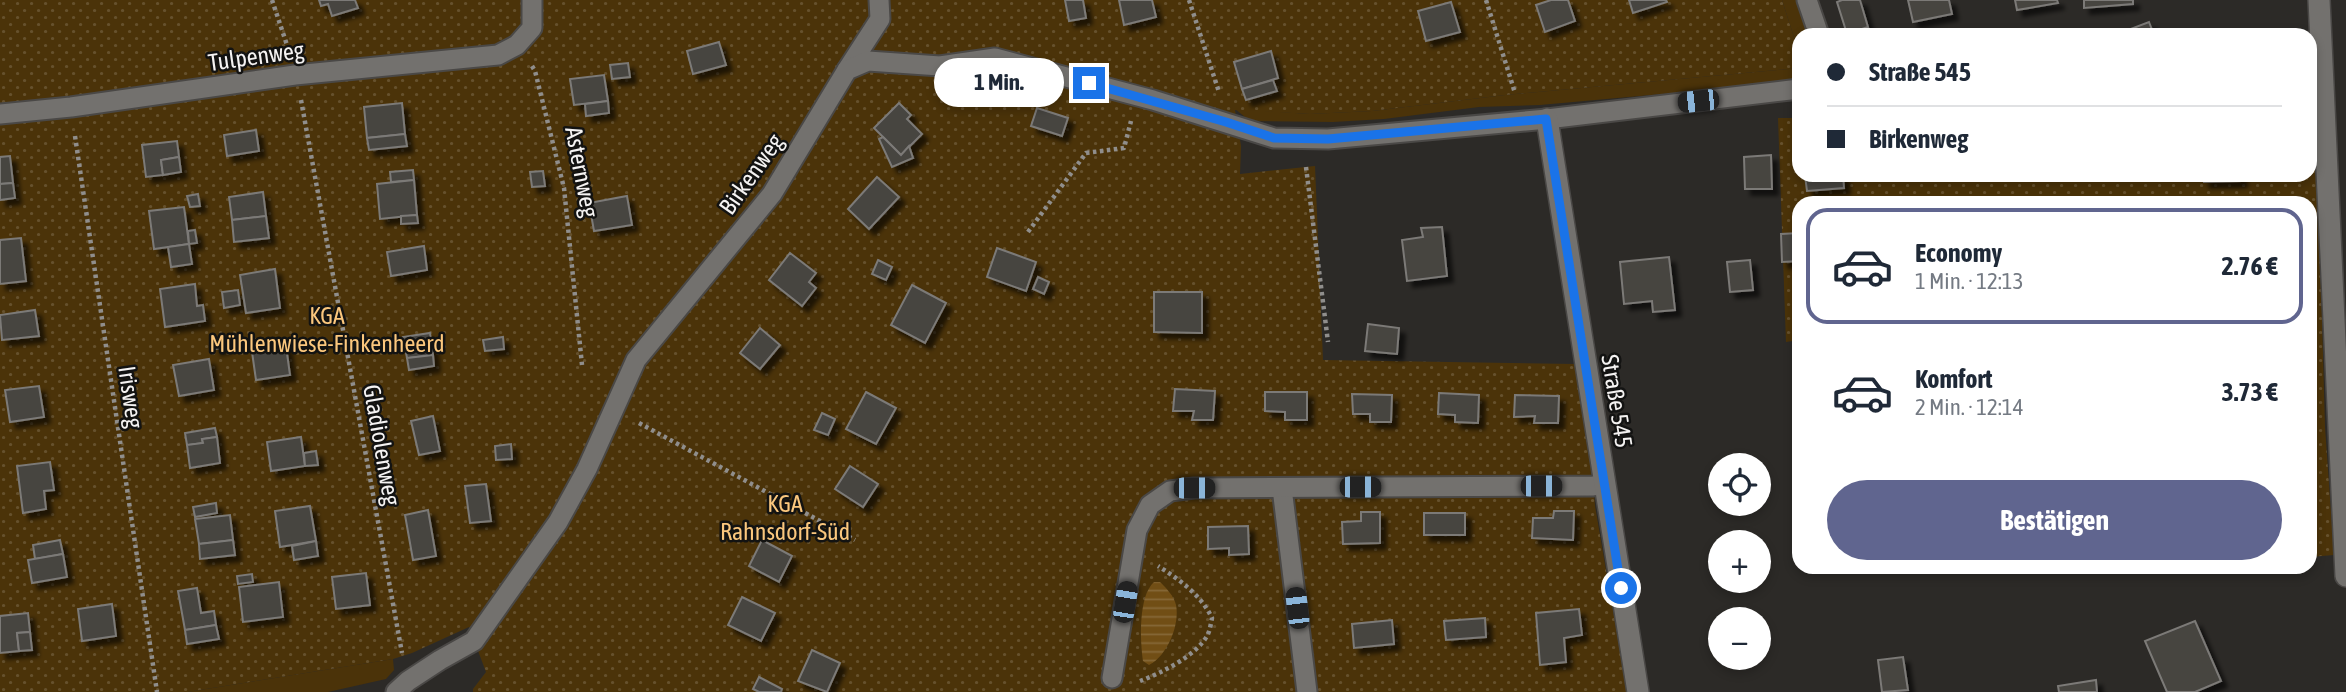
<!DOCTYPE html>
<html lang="de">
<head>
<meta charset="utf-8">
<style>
	:root { --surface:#fff; --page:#f6f6f7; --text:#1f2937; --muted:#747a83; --line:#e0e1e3; --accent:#60658f }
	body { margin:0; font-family:"Asap Condensed",sans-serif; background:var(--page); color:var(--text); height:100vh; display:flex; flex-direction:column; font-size:26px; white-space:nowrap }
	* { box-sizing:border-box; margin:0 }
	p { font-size:23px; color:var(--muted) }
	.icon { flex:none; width:38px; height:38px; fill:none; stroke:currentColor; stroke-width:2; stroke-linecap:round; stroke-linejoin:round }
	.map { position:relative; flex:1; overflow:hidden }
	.details { position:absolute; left:1792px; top:196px; width:525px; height:378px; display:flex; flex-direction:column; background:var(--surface); border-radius:21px; box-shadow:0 4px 10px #0003 }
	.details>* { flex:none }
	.guide { position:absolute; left:1792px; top:28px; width:525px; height:154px; border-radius:21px; box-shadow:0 4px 10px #0003; display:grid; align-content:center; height:154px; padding:0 35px; background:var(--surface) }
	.buttons { position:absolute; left:1708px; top:453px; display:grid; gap:14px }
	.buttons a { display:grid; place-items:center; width:63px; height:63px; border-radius:50%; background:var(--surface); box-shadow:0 4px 10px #0003; font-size:35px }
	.end { position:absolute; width:32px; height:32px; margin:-16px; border:9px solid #1a73e8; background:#fff; box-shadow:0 0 0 4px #fff }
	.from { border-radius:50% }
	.bubble { position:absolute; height:49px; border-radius:24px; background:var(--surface); box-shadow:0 4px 10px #0003; font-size:23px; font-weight:700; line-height:49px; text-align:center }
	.car { position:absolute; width:21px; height:42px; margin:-21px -10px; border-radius:9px; box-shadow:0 0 5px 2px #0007; background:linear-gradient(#222 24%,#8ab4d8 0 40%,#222 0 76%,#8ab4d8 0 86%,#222 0) }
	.guide b { display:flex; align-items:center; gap:24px; height:66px; font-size:26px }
	.guide b+b { border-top:2px solid var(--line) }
	.guide i { width:18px; height:18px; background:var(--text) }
	ul { padding:12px 0 0; list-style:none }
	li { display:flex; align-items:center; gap:21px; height:116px; margin:0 14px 10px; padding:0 21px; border:4px solid transparent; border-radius:21px }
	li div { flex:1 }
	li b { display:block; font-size:26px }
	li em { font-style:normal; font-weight:700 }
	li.current { border-color:var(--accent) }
	li>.icon { width:63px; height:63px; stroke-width:1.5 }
	.primary-button { display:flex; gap:14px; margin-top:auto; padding:14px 35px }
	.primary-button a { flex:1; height:80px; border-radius:42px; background:var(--accent); color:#fff; font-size:28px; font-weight:700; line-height:80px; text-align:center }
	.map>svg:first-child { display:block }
	.grass { fill:#4b3309 }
	.garden { fill:url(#garden-dots) }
	.water { fill:url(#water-rules) }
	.building { fill:#464441; stroke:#7c7a77; stroke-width:2; filter:url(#shadow) }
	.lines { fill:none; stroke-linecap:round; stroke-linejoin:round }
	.lane-casing { stroke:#4a4846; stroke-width:23 }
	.street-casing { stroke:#4a4846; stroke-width:24 }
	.path { stroke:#908e8c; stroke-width:4.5; stroke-dasharray:3.5 3.5; stroke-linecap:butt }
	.lane { stroke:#73716e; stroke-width:19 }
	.street { stroke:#73716e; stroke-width:21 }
	.route { stroke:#1a73e8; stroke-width:9 }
	.labels { text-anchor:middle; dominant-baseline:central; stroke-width:5; stroke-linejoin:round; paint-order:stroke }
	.street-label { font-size:24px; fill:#f5f3f2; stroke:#131312 }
	.park-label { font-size:24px; fill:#fbc77d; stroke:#131312 }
</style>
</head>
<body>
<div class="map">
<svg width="2346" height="692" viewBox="0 0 2346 692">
	<defs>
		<pattern id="garden-dots" width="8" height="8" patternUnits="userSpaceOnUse" patternTransform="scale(1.75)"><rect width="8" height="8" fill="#4b3309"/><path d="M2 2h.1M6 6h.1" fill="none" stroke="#66512d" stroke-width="1.8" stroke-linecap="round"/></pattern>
		<pattern id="water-rules" width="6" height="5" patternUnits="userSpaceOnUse" patternTransform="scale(1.75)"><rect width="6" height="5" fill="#714e15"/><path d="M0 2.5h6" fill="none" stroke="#866838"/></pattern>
		<filter id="shadow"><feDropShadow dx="6" dy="6" stdDeviation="2" flood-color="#0009"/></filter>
	</defs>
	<rect width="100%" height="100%" fill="#2c2a27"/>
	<g class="grass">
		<path d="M1782,0h17l11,35h-11v18z"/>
		<path d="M1799,68v9l-2,2 -35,6 -222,20 -61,2 -95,12 -51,3 -83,-1 -15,-12 74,5 63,-3 133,-16z"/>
		<path d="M393,659l1,11 -8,9 -58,13h-141z"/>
	</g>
	<g class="garden">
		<path d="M0,0h1782l17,53v15l-294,27 -133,16 -62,3 -75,-4 6,36 -1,28 75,-8 8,194 252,4 17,101 3,41 32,186h-1154v-3l13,-17 -17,-45 -57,26 -19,6 -206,33h-187z"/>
		<path d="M2310,73h5l10,354 9,128 -24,2v-354h-511v137l-13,2 -8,-224h21v57h511z"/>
	</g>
	<path class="water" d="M1154,582h6c6,6 14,14 16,23 4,20 -9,51 -27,60l-6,-4c-3,-19 -5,-65 11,-79z"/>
	<g class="building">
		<path d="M319,0h36l3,8 -26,8 -4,-12 -7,2z"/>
		<path d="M1065,0h18l3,18 -17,3z"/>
		<path d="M1119,0h33l4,17 -32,8z"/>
		<path d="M1551,0h17l7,21 -30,11 -9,-27z"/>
		<path d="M1629,0h37l1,2 -34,11z"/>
		<path d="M1842,0h18l8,27 -21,7 -10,-32z"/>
		<path d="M1908,0h41l3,14 -39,8z"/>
		<path d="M2015,0h42l1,3 -41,7z"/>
		<path d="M2084,0h49v4l-49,4z"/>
		<path d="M1451,2l9,30 -34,9 -8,-30z"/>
		<path d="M2149,22l5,13h-33l-1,-2z"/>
		<path d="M719,42l7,23 -33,9 -6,-23z"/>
		<path d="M1271,51l7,27 -36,11 -8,-27z"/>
		<path d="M628,63l2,14 -18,2 -2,-14z"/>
		<path d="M604,75l4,26 -34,4 -4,-26z"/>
		<path d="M1273,80l4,11 -31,9 -4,-11z"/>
		<path d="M608,101l1,12 -23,3 -1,-12z"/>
		<path d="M402,103l3,31 -38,4 -3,-31z"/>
		<path d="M899,103l12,12 -4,4 15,15 -21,21 -27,-27z"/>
		<path d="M1037,108l31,10 -6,18 -31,-10z"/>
		<path d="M256,130l3,21 -32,5 -3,-21z"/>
		<path d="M405,134l2,12 -38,4 -2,-12z"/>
		<path d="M883,137l18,18 8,-9 4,12 -21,9 -13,-28z"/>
		<path d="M177,141l2,16 -18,3 2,15 -17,2 -4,-32z"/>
		<path d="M1771,155l1,34h-27l-1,-32z"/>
		<path d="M10,156l3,27 -13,1v-27z"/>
		<path d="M179,157l2,15 -18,3 -2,-15z"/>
		<path d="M413,170l1,10 -23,2 -1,-10z"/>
		<path d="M543,171l2,15 -13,1 -2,-15z"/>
		<path d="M1805,175h38l1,13 -37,3z"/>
		<path d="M2203,175h38v6l-37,1z"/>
		<path d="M877,177l22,20 -30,32 -21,-20z"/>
		<path d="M414,180l3,35 -37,4 -3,-35z"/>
		<path d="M13,183l2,15 -15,2v-16z"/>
		<path d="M263,192l3,24 -34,4 -3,-23z"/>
		<path d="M198,194l2,12 -10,1 -3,-11z"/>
		<path d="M627,196l5,29 -38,6 -5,-28z"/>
		<path d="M184,207l5,37 -35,5 -5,-38z"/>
		<path d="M417,215l1,8 -17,1v-8z"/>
		<path d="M266,216l3,22 -35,4 -2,-22z"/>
		<path d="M1442,227l5,49 -40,5 -5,-41 21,-3 -2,-9z"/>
		<path d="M195,230l2,13 -8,1 -1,-13z"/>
		<path d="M1799,233v28l-17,1 -1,-28z"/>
		<path d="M21,238l5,43 -26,3v-44z"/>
		<path d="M189,244l3,20 -21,3 -3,-20z"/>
		<path d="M424,246l3,24 -36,6 -4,-24z"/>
		<path d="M997,248l39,14 -10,29 -39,-14z"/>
		<path d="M790,253l26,20 -7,9 7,6 -14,18 -33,-26z"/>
		<path d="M1669,257l6,53 -22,2 -1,-11 -28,3 -4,-42z"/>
		<path d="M878,260l14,7 -6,13 -14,-6z"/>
		<path d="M1750,260l3,30 -23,2 -3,-30z"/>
		<path d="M275,269l5,39 -34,5 -6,-38z"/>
		<path d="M1038,277l11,5 -5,12 -11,-5z"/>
		<path d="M195,284l2,22 6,-1 2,16 -40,6 -5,-38z"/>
		<path d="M912,285l34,18 -21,40 -34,-18z"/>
		<path d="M238,290l2,15 -16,3 -2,-16z"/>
		<path d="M1154,292h48v41l-48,-1z"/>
		<path d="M35,310l4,26 -37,4 -2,-25z"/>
		<path d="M1368,324l31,4 -2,26 -32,-3z"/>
		<path d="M760,328l20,17 -20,24 -20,-16z"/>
		<path d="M430,333l3,22 -26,3 -4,-21z"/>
		<path d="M503,337l1,12 -19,2 -2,-11z"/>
		<path d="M224,339l1,8 -10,2 -1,-8z"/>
		<path d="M286,346l4,29 -34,5 -4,-28z"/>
		<path d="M433,355l1,11 -25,4 -2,-12z"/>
		<path d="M209,359l5,31 -35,6 -6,-31z"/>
		<path d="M39,386l5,31 -34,5 -5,-32z"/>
		<path d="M1175,389l40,2 -2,29h-21l2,-9h-21z"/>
		<path d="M866,392l30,16 -20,36 -30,-15z"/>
		<path d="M1265,392h42v28h-22v-8l-20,-1z"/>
		<path d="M1439,393l40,2 -1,28 -23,-1v-7l-17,-1z"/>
		<path d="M1352,394l40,1 -1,27h-21v-8h-17z"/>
		<path d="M1515,395l44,1 -1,27h-24l1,-7 -21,1z"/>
		<path d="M822,413l13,6 -7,16 -14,-5z"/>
		<path d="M433,416l7,35 -21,4 -8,-34z"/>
		<path d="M215,428l2,9 -15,2 1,4 -16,2 -2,-12z"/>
		<path d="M217,437l3,26 -30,5 -3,-23 16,-2 -1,-4z"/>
		<path d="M301,437l4,29 -34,5 -4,-29z"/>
		<path d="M511,444l1,15 -16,1 -1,-14z"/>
		<path d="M316,451l2,14 -13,1 -1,-13z"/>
		<path d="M50,462l4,28 -10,1 2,18 -23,4 -6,-47z"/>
		<path d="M850,466l28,18 -15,23 -28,-18z"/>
		<path d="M486,484l5,37 -21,2 -5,-37z"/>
		<path d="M216,503l1,10 -22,4 -2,-10z"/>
		<path d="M310,506l6,35 -36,6 -5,-36z"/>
		<path d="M428,510l8,46 -23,4 -8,-45z"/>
		<path d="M1554,511h20l-1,29 -41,-2 1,-20h20z"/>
		<path d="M1361,512h19v31l-37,1 -1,-22 19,-1z"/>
		<rect x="1424" y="513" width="41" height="22"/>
		<path d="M230,515l3,25 -34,4 -4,-25z"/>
		<path d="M1248,526l1,28 -20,1v-7l-21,1v-22z"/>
		<path d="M60,540l3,14 -28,5 -2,-14z"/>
		<path d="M233,540l2,15 -35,4 -1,-15z"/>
		<path d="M762,540l30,16 -13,26 -30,-16z"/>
		<path d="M316,541l2,15 -24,4 -2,-14z"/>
		<path d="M63,554l4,23 -35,6 -4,-23z"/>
		<path d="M366,573l4,32 -34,4 -4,-32z"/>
		<path d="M252,574l1,8 -15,2 -1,-8z"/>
		<path d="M279,582l4,35 -40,5 -4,-35z"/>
		<path d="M197,588l4,25 13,-2 2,14 -31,5 -7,-39z"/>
		<path d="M742,597l33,16 -14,28 -33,-16z"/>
		<path d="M112,604l4,32 -34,5 -4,-32z"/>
		<path d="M1579,609l3,26 -18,3 2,24 -26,3 -4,-52z"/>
		<path d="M28,613l2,19 -13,1 2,18 -19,2v-37z"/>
		<path d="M1485,618l1,19 -40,3 -2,-19z"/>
		<path d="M1392,620l2,24 -40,4 -2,-24z"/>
		<path d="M2195,621l26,60 -26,11h-28l-22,-51z"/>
		<path d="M216,625l3,14 -32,5 -2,-14z"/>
		<path d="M30,632l2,18 -13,1 -2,-18z"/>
		<path d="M812,650l28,13 -13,29 -29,-11z"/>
		<path d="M1903,657l5,33 -26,2 -4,-32z"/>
		<path d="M759,677l23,12 -1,3h-22l-6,-3z"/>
		<path d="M2096,680l1,12h-38l-1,-6z"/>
	</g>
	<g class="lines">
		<g class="lane-casing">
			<g id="lane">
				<path d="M1807,0l12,35"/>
				<path d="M847,70l33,-51 -1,-19"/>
				<path d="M0,114l71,-7 224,-32 203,-20 19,-10 15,-17v-28"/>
				<path d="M1282,488l25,204"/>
				<path d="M1112,678l25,-148 13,-25 20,-14 24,-3 399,-2 11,-2"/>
				<path d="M396,692l12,-11 32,-21 34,-19 84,-119 29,-53 49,-109 136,-166 75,-124 21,-9 72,5 55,-8 158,42 121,38 54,1 219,-20 252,-30"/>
			</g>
		</g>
		<g class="street-casing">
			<g id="street">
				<path d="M2319,0l27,576"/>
				<path d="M1547,119l91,573"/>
			</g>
		</g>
		<g class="path">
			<path d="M272,0l16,48"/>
			<path d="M1189,0l30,92"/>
			<path d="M1486,0l29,93"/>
			<path d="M532,66l3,5 29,117 18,177"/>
			<path d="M301,100l101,553"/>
			<path d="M75,136l82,556"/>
			<path d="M1306,167l22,175"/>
			<path d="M1028,232l58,-79 38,-5 7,-27"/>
			<path d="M639,423l216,117"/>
			<path d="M1140,681c21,-8 58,-26 68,-47 2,-4 3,-11 4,-16 -11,-23 -32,-38 -54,-52"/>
		</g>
		<use href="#lane" class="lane"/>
		<use href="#street" class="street"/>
	</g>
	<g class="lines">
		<path class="route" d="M1089,83l137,39 48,16 54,1 218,-20 75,469"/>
	</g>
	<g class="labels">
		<g class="street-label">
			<text transform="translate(256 56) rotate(-8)">Tulpenweg</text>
			<text transform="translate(582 172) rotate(79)">Asternweg</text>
			<text transform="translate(751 174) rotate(-55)">Birkenweg</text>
			<text transform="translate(131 397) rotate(82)">Irisweg</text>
			<text transform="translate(1617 401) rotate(81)">Straße 545</text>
			<text transform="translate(382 445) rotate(80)">Gladiolenweg</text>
		</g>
		<g class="park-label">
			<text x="327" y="315">KGA<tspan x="327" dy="28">Mühlenwiese-Finkenheerd</tspan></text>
			<text x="785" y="503">KGA<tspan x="785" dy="28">Rahnsdorf-Süd</tspan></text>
		</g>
	</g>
</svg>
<div class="buttons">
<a><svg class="icon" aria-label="locate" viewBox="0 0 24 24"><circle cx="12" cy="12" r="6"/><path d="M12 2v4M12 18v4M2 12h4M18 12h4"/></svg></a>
<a>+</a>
<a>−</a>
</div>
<i class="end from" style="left:1621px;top:588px"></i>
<i class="end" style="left:1089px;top:83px"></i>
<div class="bubble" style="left:934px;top:58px;width:130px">1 Min.</div>
<i class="car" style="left:1698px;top:101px;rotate:264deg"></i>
<i class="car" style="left:1541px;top:486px;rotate:90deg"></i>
<i class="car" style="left:1360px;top:487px;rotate:90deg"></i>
<i class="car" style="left:1194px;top:488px;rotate:90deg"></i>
<i class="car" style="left:1125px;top:602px;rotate:9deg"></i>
<i class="car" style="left:1297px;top:608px;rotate:353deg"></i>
<div class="guide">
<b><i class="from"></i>Straße 545</b>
<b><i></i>Birkenweg</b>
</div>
<section class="details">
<ul>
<li class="current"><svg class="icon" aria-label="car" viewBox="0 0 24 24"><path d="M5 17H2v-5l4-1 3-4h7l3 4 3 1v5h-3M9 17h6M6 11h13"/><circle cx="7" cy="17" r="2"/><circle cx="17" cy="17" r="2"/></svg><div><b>Economy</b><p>1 Min. · 12:13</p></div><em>2.76 €</em></li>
<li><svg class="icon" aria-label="car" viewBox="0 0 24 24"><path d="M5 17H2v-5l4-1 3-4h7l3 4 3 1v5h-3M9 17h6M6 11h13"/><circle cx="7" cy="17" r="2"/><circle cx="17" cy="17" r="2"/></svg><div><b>Komfort</b><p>2 Min. · 12:14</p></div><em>3.73 €</em></li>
</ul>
<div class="primary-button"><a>Bestätigen</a></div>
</section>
</div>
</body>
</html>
